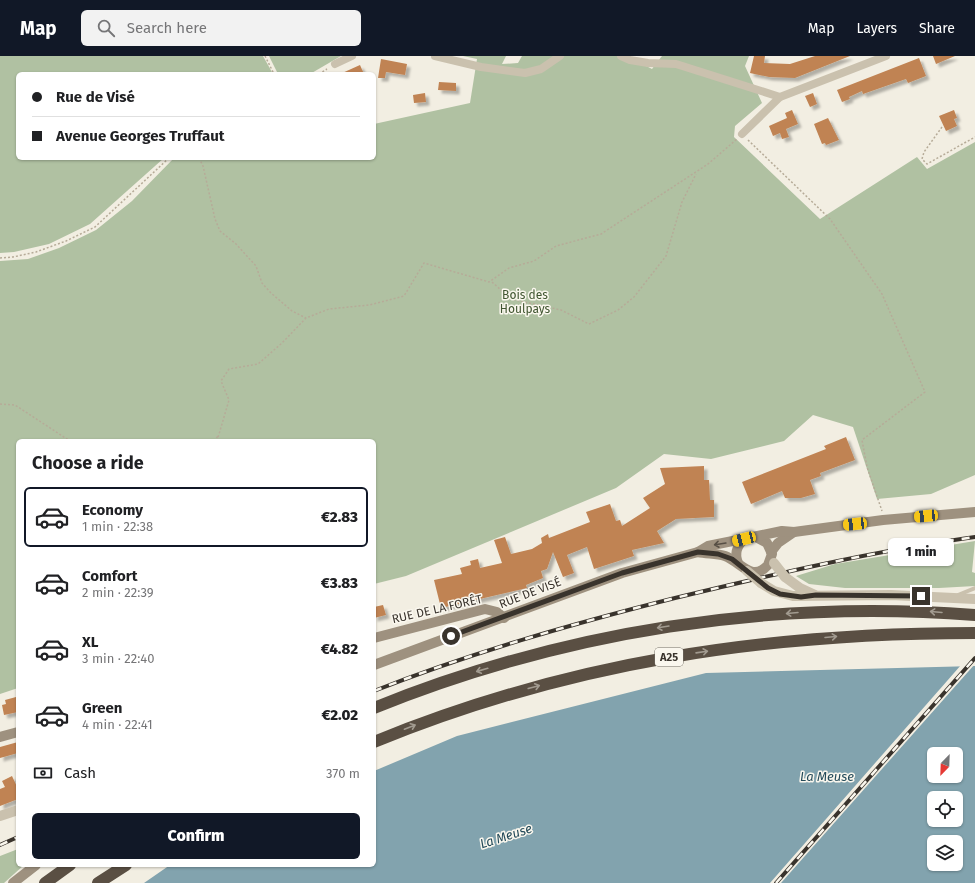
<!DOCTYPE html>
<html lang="en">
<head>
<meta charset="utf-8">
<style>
	:root { --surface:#fff; --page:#f2f2f2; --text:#202124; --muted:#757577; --line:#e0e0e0; --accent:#111827 }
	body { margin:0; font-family:"Fira Sans",sans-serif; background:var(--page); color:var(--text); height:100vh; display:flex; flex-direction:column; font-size:15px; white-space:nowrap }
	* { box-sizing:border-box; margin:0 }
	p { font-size:13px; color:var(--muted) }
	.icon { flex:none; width:22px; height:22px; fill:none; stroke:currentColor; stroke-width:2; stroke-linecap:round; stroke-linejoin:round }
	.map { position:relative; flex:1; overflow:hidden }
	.drawer { position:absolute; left:16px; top:383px; width:360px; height:428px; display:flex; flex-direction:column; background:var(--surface); border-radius:6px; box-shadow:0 1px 3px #0004 }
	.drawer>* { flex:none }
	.banner { position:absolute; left:16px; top:16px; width:360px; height:88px; border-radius:6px; box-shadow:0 1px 3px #0004; display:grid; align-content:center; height:88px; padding:0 16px; background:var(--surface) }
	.needle { width:26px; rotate:203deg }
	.tools { position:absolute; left:927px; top:691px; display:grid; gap:8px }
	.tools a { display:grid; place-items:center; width:36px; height:36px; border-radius:6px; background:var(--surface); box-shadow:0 1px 3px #0004; font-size:20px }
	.end { position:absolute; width:18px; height:18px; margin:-9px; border:5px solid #39332c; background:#fff; box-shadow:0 0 0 2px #fff }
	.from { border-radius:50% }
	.bubble { position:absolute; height:28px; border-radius:6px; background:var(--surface); box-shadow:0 1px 3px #0004; font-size:13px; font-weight:800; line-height:28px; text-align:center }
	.car { position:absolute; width:12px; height:24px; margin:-12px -6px; border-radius:5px; box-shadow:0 0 3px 1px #0007; background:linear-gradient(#f5c518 24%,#345 0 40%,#f5c518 0 76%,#345 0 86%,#f5c518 0) }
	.banner b { display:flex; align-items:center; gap:14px; height:38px; font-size:15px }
	.banner b+b { border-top:1px solid var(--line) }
	.banner i { width:10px; height:10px; background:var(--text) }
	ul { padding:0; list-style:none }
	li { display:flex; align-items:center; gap:12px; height:60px; margin:0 8px 6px; padding:0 8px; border:2px solid transparent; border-radius:6px }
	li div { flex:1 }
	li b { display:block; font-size:15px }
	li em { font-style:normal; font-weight:800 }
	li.selected { border-color:var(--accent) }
	li>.icon { width:36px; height:36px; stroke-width:1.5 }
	h2 { padding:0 16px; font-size:18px; line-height:48px }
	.pay { display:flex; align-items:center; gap:10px; height:44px; padding:0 16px; font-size:15px }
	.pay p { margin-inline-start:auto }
	.primary-button { display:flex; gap:8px; margin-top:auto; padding:8px 16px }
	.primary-button a { flex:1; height:46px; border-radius:6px; background:var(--accent); color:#fff; font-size:16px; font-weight:800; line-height:46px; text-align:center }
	header { display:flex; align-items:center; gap:24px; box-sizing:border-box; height:56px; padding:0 20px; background:var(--accent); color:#fff }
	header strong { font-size:19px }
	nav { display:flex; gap:22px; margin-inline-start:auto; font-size:14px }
	.search { width:280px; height:36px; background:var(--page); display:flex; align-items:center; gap:10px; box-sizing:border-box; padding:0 14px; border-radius:6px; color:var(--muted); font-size:15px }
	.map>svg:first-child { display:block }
	.green { fill:#b0c1a2 }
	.water { fill:#82a3ae; fill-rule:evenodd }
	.pier { fill:#f2eee2 }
	.building { fill:#c08353; filter:url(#shadow) }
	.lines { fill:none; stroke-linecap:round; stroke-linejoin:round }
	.path { stroke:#b6ab98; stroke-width:1.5; stroke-dasharray:2 2; stroke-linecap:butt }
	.service { stroke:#cac1ae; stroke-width:4 }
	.minor { stroke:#cac1ae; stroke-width:8 }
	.tertiary { stroke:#cac1ae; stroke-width:10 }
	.secondary { stroke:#9e917f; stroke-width:10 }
	.motorway { stroke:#5a4f43; stroke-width:12 }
	.rail-casing { stroke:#39332c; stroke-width:4 }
	.rail { stroke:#faf7ee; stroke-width:2.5; stroke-dasharray:8; stroke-linecap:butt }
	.tertiary-bridge { stroke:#cac1ae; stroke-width:10 }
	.oneway { stroke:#574f45 }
	.oneway2 { stroke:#a29b90 }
	.route { stroke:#39332c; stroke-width:5 }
	.labels { text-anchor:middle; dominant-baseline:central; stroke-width:3; stroke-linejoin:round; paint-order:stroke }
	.shield { fill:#faf7ee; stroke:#736e66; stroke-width:1 }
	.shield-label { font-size:11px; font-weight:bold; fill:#39332c }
	.park-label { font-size:12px; fill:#415631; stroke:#faf7ee }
	.street-label { font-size:12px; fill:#39332c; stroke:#faf7ee }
	.water-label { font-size:13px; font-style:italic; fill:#234a59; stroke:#faf7ee }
</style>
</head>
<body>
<header>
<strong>Map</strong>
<div class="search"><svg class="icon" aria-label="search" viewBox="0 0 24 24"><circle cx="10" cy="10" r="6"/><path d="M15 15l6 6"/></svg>Search here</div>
<nav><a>Map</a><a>Layers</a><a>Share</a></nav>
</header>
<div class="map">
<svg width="975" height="827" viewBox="0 0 975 827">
	<defs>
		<filter id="shadow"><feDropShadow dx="3.5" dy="3.5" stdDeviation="1" flood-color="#0004"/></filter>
	</defs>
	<rect width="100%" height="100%" fill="#f2eee2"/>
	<g class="green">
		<path d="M0,0h263l10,18h-255v84h146l-74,66 -41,20 -35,8 -14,1z"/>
		<path d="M269,0h72l-31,18h-32z"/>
		<path d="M463,0h43l-4,8 16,-1 4,-7h105l25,13 10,-13h87l-4,10 17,37 -27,23 -1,11 86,82 97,-62 10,12 48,-27v333l-44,19 -54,5 -24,-72 -40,-12 -29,26 -73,18 -47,-5 -48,34 -210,88 -32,8v-143h-356v247l-18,6v-433l28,-2 31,-11 37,-18 36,-29 42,-43h200v-34l96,-21 7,-44z"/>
		<path d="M975,485l-3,31 3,1v13l-36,2h-94l-36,-4 -13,-8 39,-12z"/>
		<path d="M18,793v16h6l-20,18h-4v-27z"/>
	</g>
	<path class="water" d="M975,610v217h-831l26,-18h204v-94l83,-35 249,-63zM934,698h22v22h-22zM934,742h22v22h-22zM934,786h22v22h-22z"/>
	<path class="pier" d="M975,608l-194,219h-11l191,-218z"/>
	<g class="building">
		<path d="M754,0h11l-1,7 26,1 25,-8h35l-55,22 -26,-1 -19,-4z"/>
		<path d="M933,0h22l-19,8z"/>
		<path d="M919,2l7,18 -18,7 -2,-4 -43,15 -1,-3 -13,6 1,2 -8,3 -5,-12z"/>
		<path d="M381,3l26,5 -2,11 -19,-3 -1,6h-7z"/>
		<path d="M360,9l4,9h-24z"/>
		<path d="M439,26l17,1v8l-18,-1z"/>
		<path d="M425,37l1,9 -12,1 -1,-8z"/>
		<path d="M813,37l4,11 -7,3 -5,-11z"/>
		<path d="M792,54l6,14 -12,5 3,8 -7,2 -2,-6 -7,3 -4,-10 18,-8 -2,-5z"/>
		<path d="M954,54l3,8 -3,1 3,7 -11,5 -7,-15z"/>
		<path d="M828,62l11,22 -13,5 -1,-2 -3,1 -8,-20z"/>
		<path d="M846,381l9,23 -35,13 1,3 -11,4 5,14 -14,4h-16l-3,-7 -31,13 -9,-22 84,-33 -2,-3z"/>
		<path d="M704,410v14h5l1,20h4v17l-38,2 -19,12 7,12 -32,7 2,6 -40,13 -7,-22 -20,8 7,18 -11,4 -10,-25 -6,17 -6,2 2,7 -17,7 1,3 -86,20 -7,-28 28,-6 -2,-6 11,-3 -1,-4 8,-2 2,9 22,-5 -8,-23 11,-3 6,17 21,-5 10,-6 -1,-5 7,-4 1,4 41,-16 -4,-10 24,-8 6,17 4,-1 2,6 28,-18 -7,-10 22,-14 -5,-16z"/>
		<path d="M383,549l3,10 -12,3v-11z"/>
		<path d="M16,641l2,15 -14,3 -2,-10 4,-1 -1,-4z"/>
		<path d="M18,686v11l-18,5v-11z"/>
		<path d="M12,720l6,13v10l-18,7v-17l5,-2 -3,-6z"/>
	</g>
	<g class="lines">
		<g class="path">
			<path d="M265,0l9,18"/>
			<path d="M319,18l8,-5"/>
			<path d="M942,71l-18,25 -2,7 5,5 48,-27"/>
			<path d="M748,84l82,79 52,75 43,98 -63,48 5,27 15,44"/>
			<path d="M199,102l4,8 12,53 5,12 16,13 20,22 6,17 9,10 21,18 14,7"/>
			<path d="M0,202l13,-1 23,-5 30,-11 29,-14 74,-69"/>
			<path d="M492,226l19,17 50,11 28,14 29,-14 16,-13 32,-41 16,-54 14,-28"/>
			<path d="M0,348l15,1 55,36"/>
			<path d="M214,385l4,-5"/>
			<path d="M217,385l12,-41 -8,-19 8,-12 29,-5 24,-21 24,-25 23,-9 40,-4 35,-9 20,-33 65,19 20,-14 25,-7 22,-15 45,-12 107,-70 29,-25"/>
		</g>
		<path class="service" d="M958,539l17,-7"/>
		<g class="minor">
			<path d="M435,0l46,11 44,6 16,-4 19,-13"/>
			<path d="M621,0l9,4 18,3 28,1 104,33"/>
			<path d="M335,8l17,-8"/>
			<path d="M742,78l38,-37 106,-41"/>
		</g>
		<g class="tertiary">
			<path d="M785,521l15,11 15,7"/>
			<path d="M761,527l13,8 19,5 98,-1 84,4"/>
			<path d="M0,760l18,-6"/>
		</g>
		<g class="secondary">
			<path d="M698,496c9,2 19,1 27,4 16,6 27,27 43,9l4,-11 -5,-11 -11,-6"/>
			<path d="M771,496l7,-9 16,-11"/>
			<path d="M738,507c-4,-10 -1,-17 6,-24"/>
			<path d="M374,582l111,-29 12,3 7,6"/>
			<path d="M374,609l248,-92 76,-21 10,-6 74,-15 12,1 89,-12 92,-8"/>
			<path d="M0,681l18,-5"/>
			<path d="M13,827l23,-18"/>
		</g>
		<g class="motorway">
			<path d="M374,652c190,-77 397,-109 601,-93"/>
			<path d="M374,686c195,-80 391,-109 601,-109"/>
			<path d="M45,827l25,-18"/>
			<path d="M98,827l28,-18"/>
		</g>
		<g class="rail-casing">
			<g id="rail">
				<path d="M374,635c99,-39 198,-67 301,-93 100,-24 199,-47 300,-61"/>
				<path d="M0,789l18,-8"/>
				<path d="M776,827l199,-225"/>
			</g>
		</g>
		<use href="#rail" class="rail"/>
		<g class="tertiary-bridge">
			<path d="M774,507l11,14"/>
			<path d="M747,515l14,12"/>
		</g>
	</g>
	<defs><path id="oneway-shaft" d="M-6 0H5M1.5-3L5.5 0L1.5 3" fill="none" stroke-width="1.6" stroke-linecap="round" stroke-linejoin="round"/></defs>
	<use class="oneway" href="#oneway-shaft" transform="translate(720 488) rotate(171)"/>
	<g class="oneway2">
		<use href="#oneway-shaft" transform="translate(936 556) rotate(-175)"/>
		<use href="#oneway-shaft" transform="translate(792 557) rotate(175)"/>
		<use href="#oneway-shaft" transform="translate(663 571) rotate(171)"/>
		<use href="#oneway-shaft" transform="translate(831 581) rotate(-5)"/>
		<use href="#oneway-shaft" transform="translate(702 596) rotate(-8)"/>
		<use href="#oneway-shaft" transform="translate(482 614) rotate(164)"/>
		<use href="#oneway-shaft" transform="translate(534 631) rotate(-15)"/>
		<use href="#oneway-shaft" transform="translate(410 671) rotate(-21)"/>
	</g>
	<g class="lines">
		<path class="route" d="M451,580l171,-63 76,-21 20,2 14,5 36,29 12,6 21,3 15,-2 105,1"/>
	</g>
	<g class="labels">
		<rect class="shield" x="655" y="592" width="28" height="18" rx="3"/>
		<g class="shield-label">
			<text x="669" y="601">A25</text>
		</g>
		<g class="park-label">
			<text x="525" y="239">Bois des<tspan x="525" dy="14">Houlpays</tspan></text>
		</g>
		<g class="street-label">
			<text transform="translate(530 537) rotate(-21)">RUE DE VISÉ</text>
			<text transform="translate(437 553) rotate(-13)">RUE DE LA FORÊT</text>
		</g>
		<g class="water-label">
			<text x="827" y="720">La Meuse</text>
			<text transform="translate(506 780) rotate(-18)">La Meuse</text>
		</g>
	</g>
</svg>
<div class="tools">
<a><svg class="needle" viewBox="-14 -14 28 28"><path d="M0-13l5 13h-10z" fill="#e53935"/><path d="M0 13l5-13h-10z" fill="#757577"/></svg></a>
<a><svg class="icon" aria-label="locate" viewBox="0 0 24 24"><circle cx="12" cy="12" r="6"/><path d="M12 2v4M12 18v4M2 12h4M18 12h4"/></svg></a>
<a><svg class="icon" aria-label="layers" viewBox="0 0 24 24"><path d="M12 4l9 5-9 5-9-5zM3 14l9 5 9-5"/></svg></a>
</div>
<i class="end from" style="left:451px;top:580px"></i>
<i class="end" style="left:921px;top:540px"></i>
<div class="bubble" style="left:888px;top:482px;width:66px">1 min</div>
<i class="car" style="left:926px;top:460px;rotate:265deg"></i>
<i class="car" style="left:855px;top:468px;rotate:264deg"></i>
<i class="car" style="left:744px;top:483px;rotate:256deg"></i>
<div class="banner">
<b><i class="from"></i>Rue de Visé</b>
<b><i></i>Avenue Georges Truffaut</b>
</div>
<section class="drawer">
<h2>Choose a ride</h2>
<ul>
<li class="selected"><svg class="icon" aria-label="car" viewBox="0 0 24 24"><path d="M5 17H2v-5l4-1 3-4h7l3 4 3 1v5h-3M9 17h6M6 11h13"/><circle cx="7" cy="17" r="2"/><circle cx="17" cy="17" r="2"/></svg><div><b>Economy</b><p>1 min · 22:38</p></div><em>€2.83</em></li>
<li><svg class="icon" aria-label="car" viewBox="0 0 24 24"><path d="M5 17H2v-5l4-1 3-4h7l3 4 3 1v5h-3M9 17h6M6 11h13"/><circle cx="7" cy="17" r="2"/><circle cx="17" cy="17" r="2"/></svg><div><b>Comfort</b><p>2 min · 22:39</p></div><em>€3.83</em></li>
<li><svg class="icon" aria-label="car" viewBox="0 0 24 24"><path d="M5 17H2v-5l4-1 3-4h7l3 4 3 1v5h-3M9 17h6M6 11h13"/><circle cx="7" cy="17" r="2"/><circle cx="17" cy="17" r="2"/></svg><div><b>XL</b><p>3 min · 22:40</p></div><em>€4.82</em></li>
<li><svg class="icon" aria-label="car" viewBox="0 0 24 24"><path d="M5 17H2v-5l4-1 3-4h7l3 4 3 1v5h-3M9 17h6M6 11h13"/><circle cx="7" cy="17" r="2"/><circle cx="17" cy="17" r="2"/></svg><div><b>Green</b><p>4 min · 22:41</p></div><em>€2.02</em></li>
</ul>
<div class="pay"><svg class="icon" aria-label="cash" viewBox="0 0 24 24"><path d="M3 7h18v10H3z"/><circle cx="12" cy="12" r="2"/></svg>Cash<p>370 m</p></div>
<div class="primary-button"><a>Confirm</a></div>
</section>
</div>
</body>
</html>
